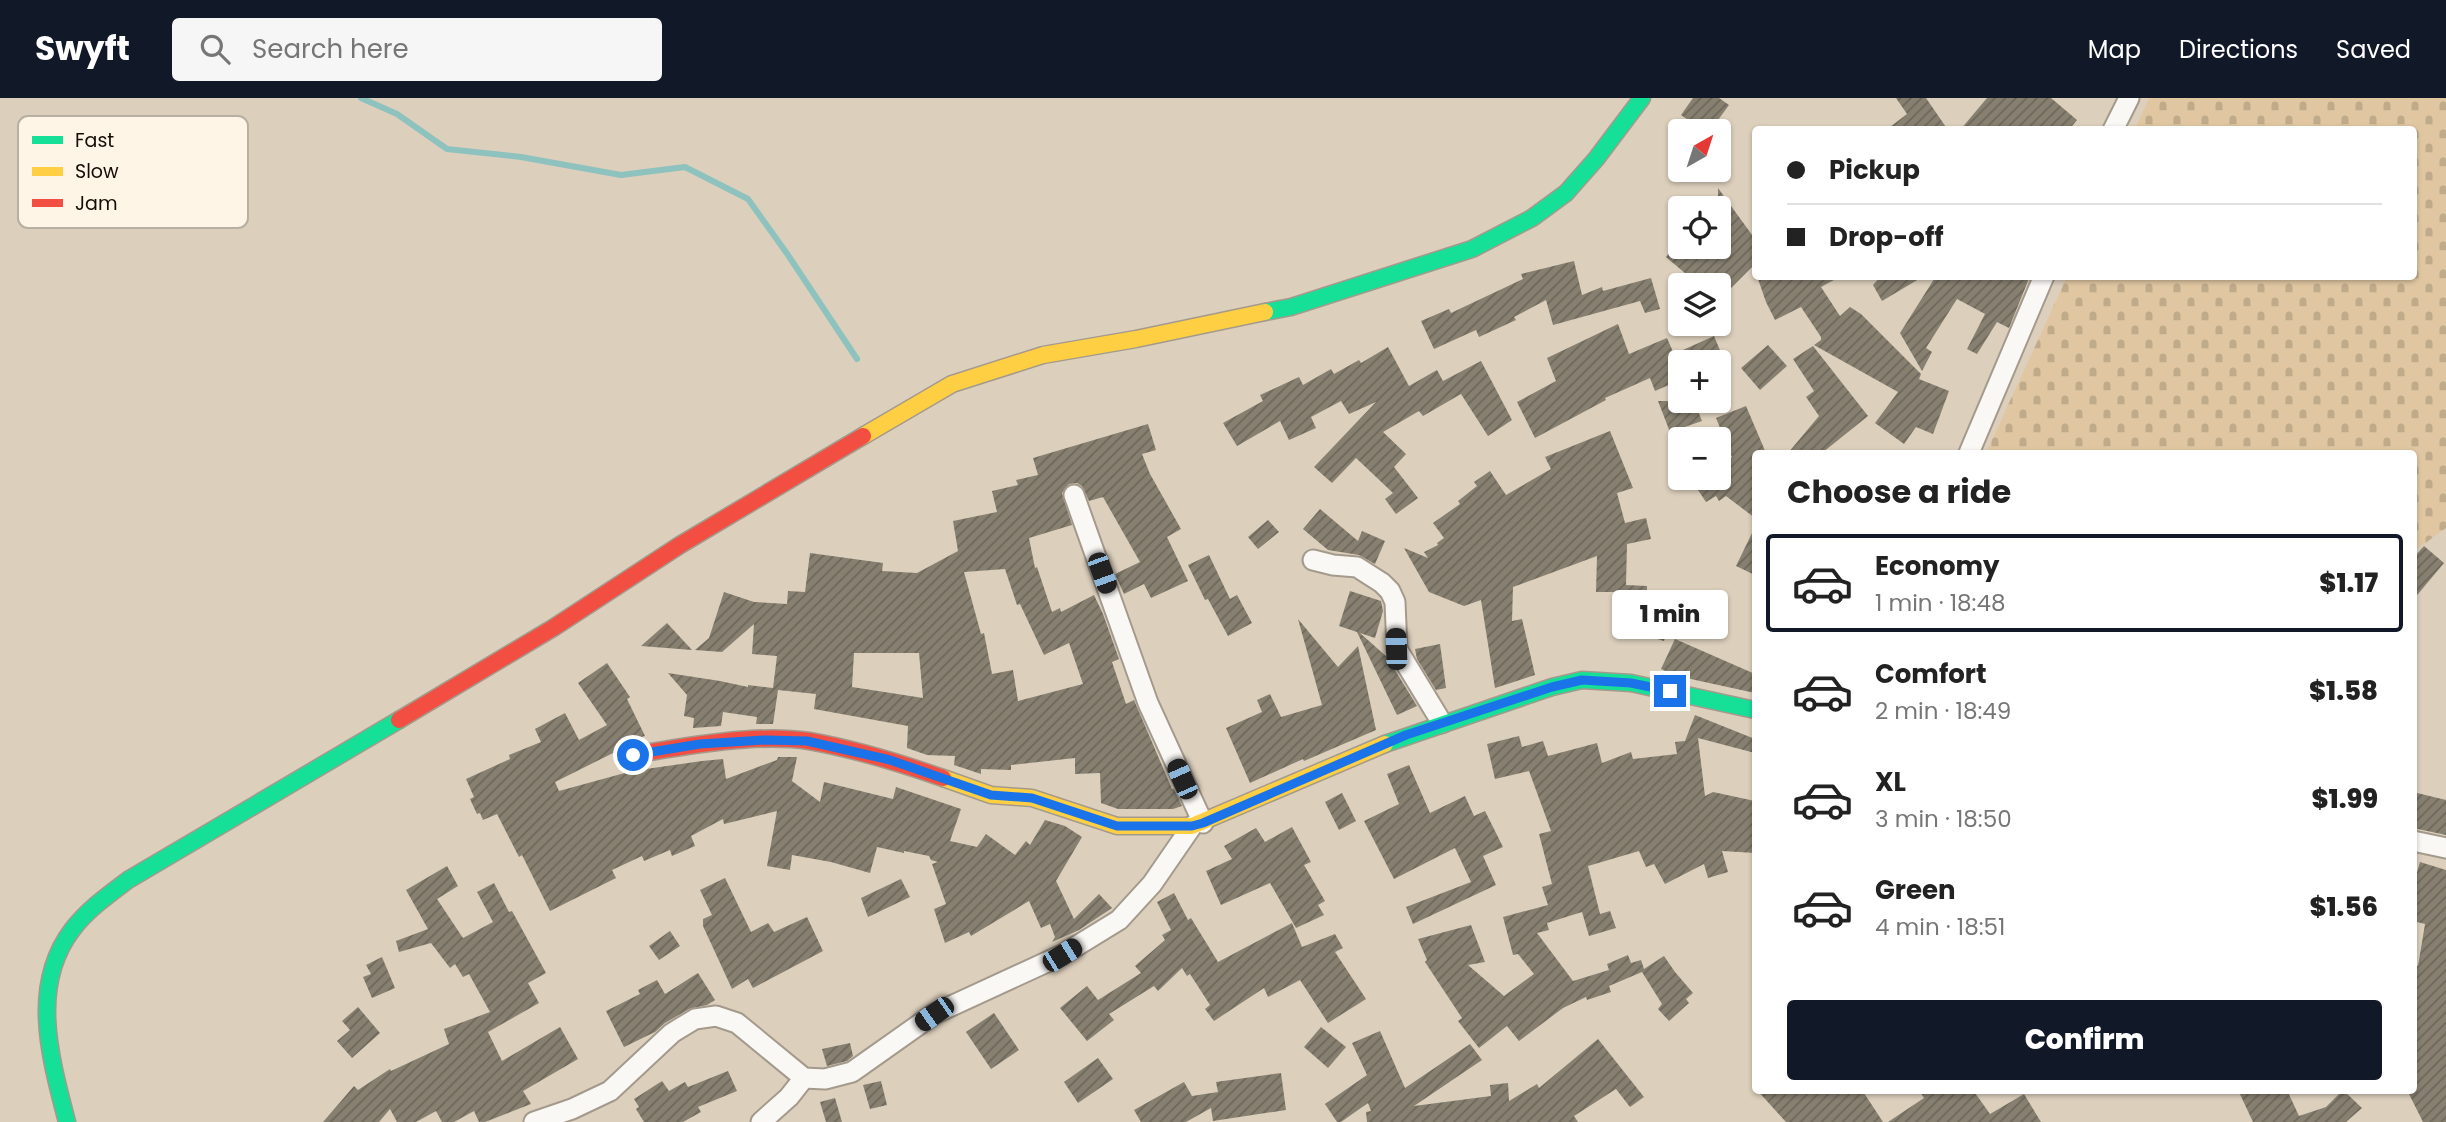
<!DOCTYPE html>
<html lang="en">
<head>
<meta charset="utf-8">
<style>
	:root { --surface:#fff; --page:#f6f6f6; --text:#222; --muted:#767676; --line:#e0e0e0; --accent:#111827 }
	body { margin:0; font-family:Poppins,sans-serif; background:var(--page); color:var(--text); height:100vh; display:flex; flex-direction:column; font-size:26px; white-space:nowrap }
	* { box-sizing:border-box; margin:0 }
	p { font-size:23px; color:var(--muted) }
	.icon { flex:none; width:38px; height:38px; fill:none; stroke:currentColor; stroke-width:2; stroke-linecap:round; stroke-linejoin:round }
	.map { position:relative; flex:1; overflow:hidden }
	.side { position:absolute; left:1752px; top:352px; width:665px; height:644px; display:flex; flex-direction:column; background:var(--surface); border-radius:7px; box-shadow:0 2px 5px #0004 }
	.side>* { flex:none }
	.guide { position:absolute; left:1752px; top:28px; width:665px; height:154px; border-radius:7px; box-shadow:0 2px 5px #0004; display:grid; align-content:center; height:154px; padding:0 35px; background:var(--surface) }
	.needle { width:46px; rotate:39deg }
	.tools { position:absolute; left:1668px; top:21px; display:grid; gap:14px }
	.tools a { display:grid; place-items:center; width:63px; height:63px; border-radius:7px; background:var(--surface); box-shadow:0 2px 5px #0004; font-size:35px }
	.end { position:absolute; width:32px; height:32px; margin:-16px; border:9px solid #1a73e8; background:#fff; box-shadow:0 0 0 4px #fff }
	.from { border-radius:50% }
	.bubble { position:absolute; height:49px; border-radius:7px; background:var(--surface); box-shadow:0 2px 5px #0004; font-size:23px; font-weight:800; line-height:49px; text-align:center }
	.car { position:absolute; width:21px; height:42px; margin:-21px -10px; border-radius:9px; box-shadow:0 0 5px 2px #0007; background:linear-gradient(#222 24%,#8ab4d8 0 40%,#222 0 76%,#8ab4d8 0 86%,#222 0) }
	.guide b { display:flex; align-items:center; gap:24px; height:66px; font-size:26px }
	.guide b+b { border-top:2px solid var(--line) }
	.guide i { width:18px; height:18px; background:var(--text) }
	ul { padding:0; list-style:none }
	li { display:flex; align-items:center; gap:21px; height:98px; margin:0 14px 10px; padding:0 21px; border:4px solid transparent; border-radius:7px }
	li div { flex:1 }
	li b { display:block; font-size:26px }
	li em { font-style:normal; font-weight:800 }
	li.on { border-color:var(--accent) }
	li>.icon { width:63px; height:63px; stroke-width:1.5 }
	h2 { padding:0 35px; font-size:32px; line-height:84px }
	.primary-button { display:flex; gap:14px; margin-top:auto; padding:14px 35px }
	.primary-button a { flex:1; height:80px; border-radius:7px; background:var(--accent); color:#fff; font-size:28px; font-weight:800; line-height:80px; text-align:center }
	header { display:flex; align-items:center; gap:42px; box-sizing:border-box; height:98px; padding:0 35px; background:var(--accent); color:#fff }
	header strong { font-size:33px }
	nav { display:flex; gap:38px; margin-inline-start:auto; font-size:24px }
	.search { width:490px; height:63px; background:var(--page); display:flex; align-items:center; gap:18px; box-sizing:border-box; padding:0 24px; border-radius:7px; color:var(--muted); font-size:26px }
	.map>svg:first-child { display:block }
	.cemetery { fill:url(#cemetery-stones) }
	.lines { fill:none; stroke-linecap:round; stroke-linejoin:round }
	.stream { stroke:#8dc2be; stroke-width:6 }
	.building { fill:url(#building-hatch); fill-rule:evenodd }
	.street-casing { stroke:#a49a8c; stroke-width:23 }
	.fast-casing { stroke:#a49a8c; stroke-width:19 }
	.slow-casing { stroke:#a49a8c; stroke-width:19 }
	.jam-casing { stroke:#a49a8c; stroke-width:19 }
	.street { stroke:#faf8f5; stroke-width:19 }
	.fast { stroke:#16e098; stroke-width:16 }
	.slow { stroke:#ffcf43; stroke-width:16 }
	.jam { stroke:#f24e42; stroke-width:16 }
	.route { stroke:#1a73e8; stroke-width:9 }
	.key { fill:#fef5e7; stroke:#b8afa3; stroke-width:2 }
	.key-label { font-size:19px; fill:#140c03 }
</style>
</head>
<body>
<header>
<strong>Swyft</strong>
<div class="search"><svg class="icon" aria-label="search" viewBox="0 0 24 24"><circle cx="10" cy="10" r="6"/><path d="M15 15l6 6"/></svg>Search here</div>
<nav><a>Map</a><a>Directions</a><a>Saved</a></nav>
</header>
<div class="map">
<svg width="2446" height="1024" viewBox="0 0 2446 1024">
	<defs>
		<pattern id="cemetery-stones" width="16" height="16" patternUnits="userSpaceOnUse" patternTransform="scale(1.75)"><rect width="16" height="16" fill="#e0c7a2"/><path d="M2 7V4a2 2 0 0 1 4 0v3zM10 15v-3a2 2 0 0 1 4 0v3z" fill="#bfaa8a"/></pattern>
		<pattern id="building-hatch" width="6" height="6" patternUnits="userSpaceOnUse" patternTransform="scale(1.75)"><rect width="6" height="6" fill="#878071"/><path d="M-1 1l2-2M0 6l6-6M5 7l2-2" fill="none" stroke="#6d675b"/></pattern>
	</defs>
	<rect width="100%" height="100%" fill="#dccfbc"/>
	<path class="cemetery" d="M2149,0h297v430l-33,24v-99h-427l81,-176 346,-1v-146l-278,-1z"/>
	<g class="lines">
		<path class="stream" d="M361,0l36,16 50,35 74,8 100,18 64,-8 63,32 40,56 69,104"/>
	</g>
	<g class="building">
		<path d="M1693,0h26l10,7 -19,26h-6l-23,-16z"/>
		<path d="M1896,0h30l22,32h-62l21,-16z"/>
		<path d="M1987,0h64l26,22 -8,10h-109z"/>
		<path d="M1718,90l37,51v25l-37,37v-16h-19l-33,-28 8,-10h44z"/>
		<path d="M1574,163l8,34 20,-8 1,4 48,-13 9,31 -15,4 -5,-12 -87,24 -7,-25 -32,17 2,3 -37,17 -3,-7 -42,19 -13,-28 28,-12 2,4 72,-34 -2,-5z"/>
		<path d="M1757,178h84l-20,11 19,29 10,-9 11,7 60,60 -2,5 30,12 -16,43 -17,-7 -12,17 -29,-21 23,-31 -84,-47 7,-5v-3l-20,-30 -26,13 -9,-18z"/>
		<path d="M1881,178h43l-42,25 -9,-16z"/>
		<path d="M1936,178h94l-21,52 -12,-6 -20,32 -10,-5 18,-35 -28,-15 -31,49 6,4 -10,19 -22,-38z"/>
		<path d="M1618,226l11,30 38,-16 7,16 40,-18 11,26h-45v18l-25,11 -5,-13 -45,20 1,2 -71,38 -18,-36 39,-21 -9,-23z"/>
		<path d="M1768,247l19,21 -27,24 -19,-22z"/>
		<path d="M1813,248l55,70 -46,37h-34l31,-37 -13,-19 8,-6 -21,-32z"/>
		<path d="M1388,249l21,39 28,-16 6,11 38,-20 31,59 -24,16 -27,-42 -38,22 -4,-5 -36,21 23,22 -12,13 24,31 -22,16 -11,-15 8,-6 -37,-35 -24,25 -18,-16 62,-65 -27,12 -8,-13 -30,16 5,11 -27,12 -9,-19 -43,25 -14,-23 40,-22 -3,-6 39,-18 4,8 28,-16 3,5 25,-14 2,3z"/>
		<path d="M1658,303h36l8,20 -32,11z"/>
		<path d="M1746,308l20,47h-11v65l-29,-22 -7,5 -3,-5 -10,6 -16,-24h28v-12l14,-9 -16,-39z"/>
		<path d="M1148,326l8,26 -14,4 8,20 31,55 -14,8 21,44 -37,17 -7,-14 -20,10 -9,-20 25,-12 -37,-65 -14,4 -7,-15 -5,-3 -8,1 -7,9 10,32 -43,13 6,30 2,-1 15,45 8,-4 1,4 33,-17 9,19 16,45 -7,3 14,42 8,-4 38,89h2l8,17 -9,3h-55l-17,-6 -1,-30 -25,1v-16l-64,7v5l-30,-1v5l-27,-9 1,-9 -28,-1 -20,-7 1,-22 -94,-17 2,-15 -38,-4 -5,34h-17l1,-7 -34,-5 -2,14 -28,2 1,-10 -10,-2 3,-21 -19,-22 52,8 28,6v-2l25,3 4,-32 -25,-2 2,-30 -32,28 -27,-2 14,-12 15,-46 30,10 33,2 1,-13 17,1 5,-39 73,10 -1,8 35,2 41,-22 -5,-30 44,-9 -5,-21 26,-6 -2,-5 22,-5 -5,-17zM1005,471l12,36 3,-1 24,51 25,-12 14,41 -65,17 -5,-31 -21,4 -8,-41 -3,1 -17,-62zM854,555h65l4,45 -71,-11z"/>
		<path d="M1610,333l23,57 -16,5 8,30 21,-5 5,21 -24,5 -1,41 21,1v17l26,7 -9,31 -28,-8 6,-19h-24l1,-22h-23l1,-36 -84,31 -1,34 10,-2 13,56 -40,13 -14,-88 -17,6 -35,-14 -25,-44 24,10 -4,-6 14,-7 -1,-2 7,-5 -11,-15 27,-19 -2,-3 19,-15 -3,-4 16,-11 16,24 45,-26 -6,-12z"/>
		<path d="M1320,411l38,32 4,-10 23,10 -10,23 -16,-9 -31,-5 -25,-21z"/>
		<path d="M1268,422l11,12 -21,17 -10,-12z"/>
		<path d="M1755,429v48l-19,-9z"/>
		<path d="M2424,448l20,17 -31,37v-42z"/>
		<path d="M1209,457l21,44 7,-4 15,28 -24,13 -20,-37 -3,1 -17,-35z"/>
		<path d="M1350,493l31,10 2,10 -8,27 -15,-5 27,24 30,49 -20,9 -40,-83 -18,-6z"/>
		<path d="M1298,521l40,48 20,-21 18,84 -72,31 -1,-2 -53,24 -24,-55 36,-16 -5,-12 13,-6 11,23 41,-12z"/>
		<path d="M667,525l25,27 -51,-4z"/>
		<path d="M1675,541l80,35v19l-78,-17 -16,-7z"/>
		<path d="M1440,546l6,44 -10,2 -19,-31 -2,-10z"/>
		<path d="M607,565l23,34 -3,2 18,37 -22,6 -6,9 -62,31 4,9 73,-20 70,-10 21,-2 3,20 51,-19 1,-3h19l-5,24 28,21 4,-20 69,17 3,-12 65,22 -11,32 27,6 9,-13 29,21 11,-14 4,4 15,-25 20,6 17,11 -26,44 18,38 25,-25 13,14 -33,22 -27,12 3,-5 -5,-13 -9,4 -12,-27 -58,35 -2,-4 -24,11 -11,-34 12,-5 -14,-40 6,-2 -7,-2 -2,-4 -25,-5v2l-27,-6 -7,26 -39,-11 -39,-7 -2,15 -23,-4 10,-55 -53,13 -1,-5 -32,17 4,10 -23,10 -2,-6 -26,11 -2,-5 -30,14 4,8 -66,33 -28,-56 -3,2 -22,-43 -14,6 -3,-7 -3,1 -7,-15 4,-2 -8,-18 44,-20 -1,-4 32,-13 -6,-13 30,-16 14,27 28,-15 -29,-42z"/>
		<path d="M1695,617l60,24v14l-57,-15 7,58 8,-4 42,9v52l-33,-2 6,21 -20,6 -4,-14 -39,20 -11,-20 -8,3 -7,-16 -51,15 12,48 10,-3 6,17 -27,8 -7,-24 -35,11 2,7 -12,3 36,48 36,-11 -2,-6 21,-9 3,8 10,-3 3,9 20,-13 11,16 18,21 -7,6 3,4 -20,18 -11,-12 4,-5 -20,-32 -33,14 2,6 -24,8 -1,-3 -23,11 -44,33 -12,-15 -28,22 -21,-27 4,-3 -37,-56 2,-2 -9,-21 53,-14 14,37 -17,3 36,31 30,-22 -16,-20 -5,1 -10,-38 45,-12 -6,-18 10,-3 -13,-50 12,-3 -22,-60 -34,8 -8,-35 32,-8 3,11 21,-6 5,15 49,-13 5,20 29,-11 2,7 44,-5 -2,-12 10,-1z"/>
		<path d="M1409,667l21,48 35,-17 9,20 11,-5 18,36 -20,9 13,29 -83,39 -7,-17 65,-25 -16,-34 -61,31 -30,-58 35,-17 -12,-30z"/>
		<path d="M2413,694l33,8v35l-33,-7z"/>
		<path d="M1342,695l14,28 -17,9 -14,-28z"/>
		<path d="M1292,729l19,35 -7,3 21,36 -7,4 6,10 -28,13 -26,-45 -49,22 -15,-34 26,-12 -8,-13 32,-18 9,14z"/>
		<path d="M2420,764l26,8v252h-23l-16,-32h6v-125l5,1 7,-42 -12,-3v-35z"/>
		<path d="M447,768l11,20 -21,13 26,39 30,-16 -16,-30 17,-9 15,29 3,-1 34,62 -18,10 11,20 -51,29 14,29 58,-34 18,32 -55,32 8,13 -46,18h-6l-5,-11 -20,11h-12l-6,-11 -20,11h-19l-7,-13 -11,13h-56l31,-36 4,4 32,-21 1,2 58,-27 -5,-15 46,-17 -21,-38 -6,3 -8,-13 -5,4 -19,-25 -32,9 -3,-11 32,-12 -22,-39z"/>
		<path d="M725,780l26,54 17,-9 6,9 33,-15 16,34 -70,37 -5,-9 -16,10 -29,-63v-7l9,-4 -12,-25z"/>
		<path d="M901,781l9,18 -42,20 -7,-19z"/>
		<path d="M1174,795l14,27 3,-2 27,44 74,-39 10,24 33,-13 8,14 -8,4 31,47 -38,24 -28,-43 -32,17 -4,-9 -50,33 -9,-12 5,-4 -20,-31 -3,2 -5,-8 -24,23 -4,-5 -45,28 5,6 -27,21 -27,-33 27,-22 11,14 43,-27 -6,-7 30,-26 -3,-5 9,-5 -14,-28z"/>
		<path d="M670,833l10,15 -21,14 -10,-14z"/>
		<path d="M382,859l13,31 -23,10 -9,-21 8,-3 -5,-9z"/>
		<path d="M698,875l17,27 -8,5 -18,4 -24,14 -10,9 -31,15 -18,-36 34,-17 -2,-4 19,-10 8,14z"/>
		<path d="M358,909l22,26 -28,25 -15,-17 13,-11 -8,-9z"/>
		<path d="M994,915l25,37 -28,19 -25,-37z"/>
		<path d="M1321,929l25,20 -18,21 -24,-21z"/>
		<path d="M1380,933l25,57 65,-44 12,16 -68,46 77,-10 -1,-11 18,-2 1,18 28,-17 2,4 59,-49 46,58 -14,10 -14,-18 -42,27 4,6h-211l-1,-10 5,-1 -3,-8 -27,19h-4l-12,-18 42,-29 -15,-32z"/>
		<path d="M850,945l3,13 -6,5 -20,5 -5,-17z"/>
		<path d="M1098,960l15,21 -35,24 -14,-21z"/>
		<path d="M728,973l9,20 -39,16 3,5 -18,10h-39l-8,-13 3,-2 -5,-8 28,-18 7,10 16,-9 3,5z"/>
		<path d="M1281,975l5,37 -73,11 -2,-13 -25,14h-45l-7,-12 50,-28 8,14 26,-4 -2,-10z"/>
		<path d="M881,983l6,24 -17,4 -7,-24z"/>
		<path d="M1757,992h105l21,32h-97z"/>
		<path d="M1919,992h54l17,24 34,-20 17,28h-153l36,-24z"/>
		<path d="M2238,992h49l12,26 27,-9 17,-17 19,18 -16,14h-93z"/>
		<path d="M835,1000l7,24h-16l-6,-20z"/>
	</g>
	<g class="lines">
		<g class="street-casing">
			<g id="street">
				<path d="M2113,32l16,-32"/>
				<path d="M1969,355l75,-177"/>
				<path d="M1074,397l74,208 55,120"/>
				<path d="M1313,462l20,5 24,2 25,16 8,8 5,11 2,47 45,74"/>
				<path d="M2413,743l33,7"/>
				<path d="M534,1024l38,-13 38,-18 62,-58 23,-14 21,-3 21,7 67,55 21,1 27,-7 82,-58 128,-59 57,-35 33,-36 40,-58"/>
				<path d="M761,1024l28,-25 15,-19"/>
			</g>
		</g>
		<g class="fast-casing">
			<g id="fast">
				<path d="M1265,214l26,-5 181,-58 60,-31 34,-25 30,-34 46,-61"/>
				<path d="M1385,646l167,-57 30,-7 49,3 124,27"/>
				<path d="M67,1024c-16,-62 -38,-135 5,-192 15,-20 36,-35 56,-50l271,-160"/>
			</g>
		</g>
		<g class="slow-casing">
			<g id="slow">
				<path d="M863,338l89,-52 91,-29 93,-16 129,-27"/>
				<path d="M943,680l48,17 41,3 85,28h75l193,-82"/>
			</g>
		</g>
		<g class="jam-casing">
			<g id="jam">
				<path d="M399,622l154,-92 127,-83 183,-109"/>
				<path d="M633,657c52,-9 124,-22 176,-14 46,8 91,22 134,37"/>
			</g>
		</g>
		<use href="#street" class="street"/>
		<use href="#fast" class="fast"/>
		<use href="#slow" class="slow"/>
		<use href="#jam" class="jam"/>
	</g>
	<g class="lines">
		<path class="route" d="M633,657l67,-11 65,-4 42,1 83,19 101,35 41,3 85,28h75l11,-3 203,-88 146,-48 30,-7 49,3 39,8"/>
	</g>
	<rect x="18" y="18" width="230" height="112" rx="10" class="key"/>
	<rect x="32" y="38" width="31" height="8" fill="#16e098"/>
	<rect x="32" y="69" width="31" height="9" fill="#ffcf43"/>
	<rect x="32" y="101" width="31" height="8" fill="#f24e42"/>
	<g class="key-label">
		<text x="75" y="49">Fast</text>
		<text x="75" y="80">Slow</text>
		<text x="75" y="112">Jam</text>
	</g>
</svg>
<div class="tools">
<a><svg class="needle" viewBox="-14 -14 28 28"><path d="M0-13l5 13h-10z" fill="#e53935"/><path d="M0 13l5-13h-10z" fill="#767676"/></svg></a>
<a><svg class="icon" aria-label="locate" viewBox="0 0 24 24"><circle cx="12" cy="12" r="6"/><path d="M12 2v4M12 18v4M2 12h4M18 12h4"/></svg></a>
<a><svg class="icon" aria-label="layers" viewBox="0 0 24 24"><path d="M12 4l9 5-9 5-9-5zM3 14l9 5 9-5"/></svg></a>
<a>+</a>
<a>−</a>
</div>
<i class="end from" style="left:633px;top:657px"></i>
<i class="end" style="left:1670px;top:593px"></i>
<div class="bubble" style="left:1612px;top:492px;width:116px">1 min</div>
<i class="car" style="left:1102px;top:475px;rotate:160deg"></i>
<i class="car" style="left:1396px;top:551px;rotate:358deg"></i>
<i class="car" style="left:1182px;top:681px;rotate:336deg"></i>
<i class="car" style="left:1062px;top:857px;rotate:58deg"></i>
<i class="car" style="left:934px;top:916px;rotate:235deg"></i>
<div class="guide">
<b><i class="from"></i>Pickup</b>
<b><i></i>Drop-off</b>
</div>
<section class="side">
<h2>Choose a ride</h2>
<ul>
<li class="on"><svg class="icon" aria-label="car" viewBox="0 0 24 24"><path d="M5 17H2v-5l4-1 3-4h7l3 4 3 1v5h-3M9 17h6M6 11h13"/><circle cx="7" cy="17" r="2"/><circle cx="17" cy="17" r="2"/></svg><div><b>Economy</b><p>1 min · 18:48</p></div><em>$1.17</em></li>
<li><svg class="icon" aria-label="car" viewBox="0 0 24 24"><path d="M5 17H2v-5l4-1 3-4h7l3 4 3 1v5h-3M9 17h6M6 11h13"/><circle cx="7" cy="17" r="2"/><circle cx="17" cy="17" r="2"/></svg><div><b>Comfort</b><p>2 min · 18:49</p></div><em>$1.58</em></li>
<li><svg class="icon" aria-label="car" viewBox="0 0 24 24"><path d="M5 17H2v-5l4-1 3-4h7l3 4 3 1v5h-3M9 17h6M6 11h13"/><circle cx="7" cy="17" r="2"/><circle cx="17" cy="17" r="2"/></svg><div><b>XL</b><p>3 min · 18:50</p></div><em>$1.99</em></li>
<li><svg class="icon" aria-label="car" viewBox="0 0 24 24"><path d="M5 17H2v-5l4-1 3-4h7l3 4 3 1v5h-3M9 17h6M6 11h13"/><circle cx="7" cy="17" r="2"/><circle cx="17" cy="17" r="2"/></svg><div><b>Green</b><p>4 min · 18:51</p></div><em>$1.56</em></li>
</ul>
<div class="primary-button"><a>Confirm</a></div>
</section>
</div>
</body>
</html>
